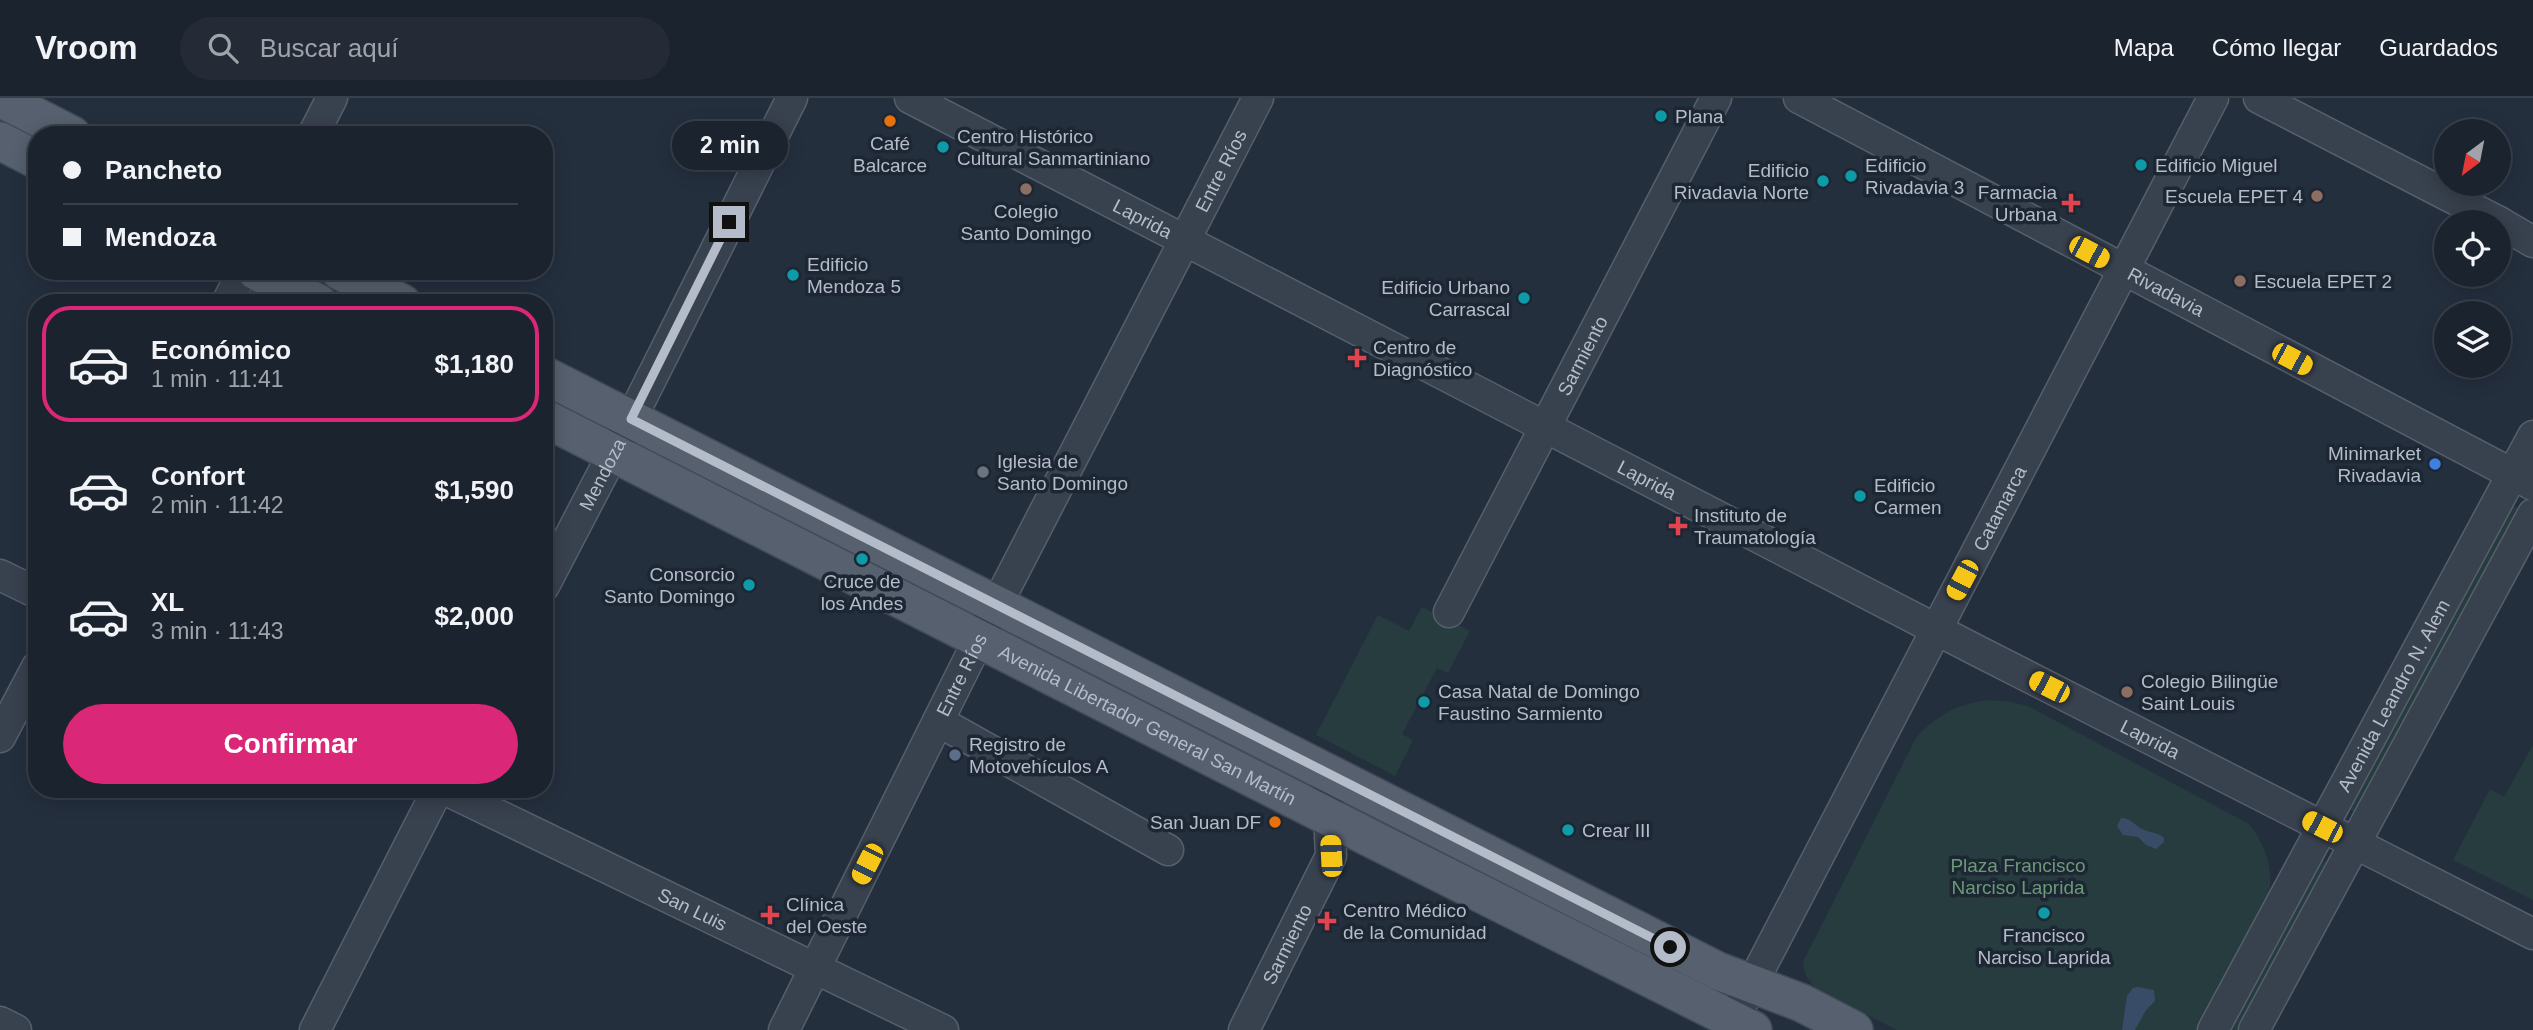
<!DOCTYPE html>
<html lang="es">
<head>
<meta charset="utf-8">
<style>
	:root { --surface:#1b232e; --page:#242b36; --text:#f1f3f6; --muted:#a0a4aa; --line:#39404a; --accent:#db2777 }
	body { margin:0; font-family:Arial,sans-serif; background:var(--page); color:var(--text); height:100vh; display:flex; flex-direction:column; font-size:26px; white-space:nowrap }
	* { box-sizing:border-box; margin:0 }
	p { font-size:23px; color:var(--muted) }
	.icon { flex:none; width:38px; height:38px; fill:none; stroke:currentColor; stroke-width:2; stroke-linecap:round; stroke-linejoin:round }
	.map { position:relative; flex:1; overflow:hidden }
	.panel { position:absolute; left:28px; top:196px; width:525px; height:504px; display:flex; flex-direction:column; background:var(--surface); border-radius:28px; box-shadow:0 4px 18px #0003,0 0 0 2px var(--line) }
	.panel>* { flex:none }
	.banner { position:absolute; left:28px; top:28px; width:525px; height:154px; border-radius:28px; box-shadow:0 4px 18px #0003,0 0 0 2px var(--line); display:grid; align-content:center; height:154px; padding:0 35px; background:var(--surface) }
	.needle { width:46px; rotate:212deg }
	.buttons { position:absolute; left:2434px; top:21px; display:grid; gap:14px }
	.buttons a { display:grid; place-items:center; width:77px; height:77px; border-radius:50%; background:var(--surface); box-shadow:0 4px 18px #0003,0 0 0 2px var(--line); font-size:35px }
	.end { position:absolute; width:32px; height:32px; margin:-16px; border:9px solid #b4bcc9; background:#111; box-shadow:0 0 0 4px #111 }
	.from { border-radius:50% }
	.bubble { position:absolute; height:49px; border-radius:24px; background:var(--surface); box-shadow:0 4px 18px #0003,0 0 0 2px var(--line); font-size:23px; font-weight:700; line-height:49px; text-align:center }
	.car { position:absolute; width:21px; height:42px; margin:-21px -10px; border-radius:9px; box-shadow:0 0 5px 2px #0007; background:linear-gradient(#f5c518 24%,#345 0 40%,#f5c518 0 76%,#345 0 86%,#f5c518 0) }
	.banner b { display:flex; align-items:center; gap:24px; height:66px; font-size:26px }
	.banner b+b { border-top:2px solid var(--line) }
	.banner i { width:18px; height:18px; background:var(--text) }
	ul { padding:12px 0 0; list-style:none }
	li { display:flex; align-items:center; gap:21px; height:116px; margin:0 14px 10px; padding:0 21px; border:4px solid transparent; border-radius:28px }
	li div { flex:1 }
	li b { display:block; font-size:26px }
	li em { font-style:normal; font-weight:700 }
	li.selected { border-color:var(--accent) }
	li>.icon { width:63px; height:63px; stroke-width:1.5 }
	.button { display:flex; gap:14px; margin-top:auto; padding:14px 35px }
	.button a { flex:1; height:80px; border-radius:42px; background:var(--accent); color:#fff; font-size:28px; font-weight:700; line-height:80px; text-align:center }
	header { display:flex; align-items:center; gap:42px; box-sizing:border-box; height:98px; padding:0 35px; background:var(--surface); border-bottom:2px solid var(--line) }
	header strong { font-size:33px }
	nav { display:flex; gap:38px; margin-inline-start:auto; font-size:24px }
	.search { width:490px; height:63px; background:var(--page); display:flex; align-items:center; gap:18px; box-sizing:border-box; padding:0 24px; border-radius:38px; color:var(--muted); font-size:26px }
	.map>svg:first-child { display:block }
	.green { fill:#263c3f }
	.water { fill:#394c67 }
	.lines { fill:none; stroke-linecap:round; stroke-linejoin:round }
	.minor-casing { stroke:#565f6c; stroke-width:33 }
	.major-casing { stroke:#414a57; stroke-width:40 }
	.minor { stroke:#38414e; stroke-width:30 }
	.major { stroke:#56606e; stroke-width:37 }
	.route { stroke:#b4bcc9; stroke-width:9 }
	.culture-dot { fill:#0f9aa8; stroke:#1d2633; stroke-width:2.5 }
	.food-dot { fill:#e8710a; stroke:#1d2633; stroke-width:2.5 }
	.education-dot { fill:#8d6e63; stroke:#1d2633; stroke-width:2.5 }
	.health-dot { fill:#e0444e; stroke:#1d2633; stroke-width:2.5 }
	.shop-dot { fill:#3f7fe0; stroke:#1d2633; stroke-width:2.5 }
	.worship-dot { fill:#6b7280; stroke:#1d2633; stroke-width:2.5 }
	.service-dot { fill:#5c6f8a; stroke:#1d2633; stroke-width:2.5 }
	.labels { text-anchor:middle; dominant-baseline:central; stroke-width:7; stroke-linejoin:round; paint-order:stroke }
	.poi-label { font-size:19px; fill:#b4bcc9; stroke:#1d2633; text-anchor:start }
	.street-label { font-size:19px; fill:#b4bcc9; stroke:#1d2633 }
	.park-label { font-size:19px; fill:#6b9a76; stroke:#1d2633 }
</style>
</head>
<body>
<header>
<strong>Vroom</strong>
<div class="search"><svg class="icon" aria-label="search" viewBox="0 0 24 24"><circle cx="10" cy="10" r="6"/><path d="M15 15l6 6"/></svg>Buscar aquí</div>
<nav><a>Mapa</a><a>Cómo llegar</a><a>Guardados</a></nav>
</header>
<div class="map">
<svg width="2533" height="932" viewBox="0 0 2533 932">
	<rect width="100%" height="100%" fill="#242f3e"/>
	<g class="green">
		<path d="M281,173h33l62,32h-33z"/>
		<path d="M2513,407l7,5 -163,303 -4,-1 -6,-6 162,-300z"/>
		<path d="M1422,509l48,24 -22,42 -11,-5 -35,66 11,6 -18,36 -79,-41 62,-120 31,16z"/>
		<path d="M1990,602l21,2 17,4 221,118c17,21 24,44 20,70l-70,136h-302l-82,-42 -9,-12 -3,-14 113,-224c20,-23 43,-35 74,-38z"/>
		<path d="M2533,647v155l-80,-40 37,-71 14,8z"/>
		<path d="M2320,761l8,4 -86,167h-15z"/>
	</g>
	<g class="water">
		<path d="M2121,720c10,0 13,7 21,11 8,4 16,3 22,9v4l-8,7 -10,-4 -8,-8 -15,-2 -6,-9z"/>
		<path d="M2138,889l16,3 1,11 -9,9 -11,20h-13l5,-34 6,-8z"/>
	</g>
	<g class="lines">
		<g class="minor-casing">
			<g id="minor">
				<path id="s1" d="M910,0l1064,551 559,285"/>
				<path id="s2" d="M1799,0l734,387"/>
				<path d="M2259,0l240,124"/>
				<path d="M313,37l19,-37"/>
				<path d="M2499,124l34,20"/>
				<path d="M227,205l16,-32"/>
				<path d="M0,477l37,18"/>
				<path id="s3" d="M544,488l87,-167 161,-321"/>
				<path id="s4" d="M1449,514l267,-514"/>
				<path d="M938,623l230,129"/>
				<path d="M0,639l37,-70"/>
				<path id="s5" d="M444,691l499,241"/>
				<path d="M0,924l16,8"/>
				<path d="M315,932l123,-241"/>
				<path id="s6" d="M784,932l195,-391 279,-541"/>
				<path id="s7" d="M1244,932l87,-174 -4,-83"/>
				<path id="s8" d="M1728,932l485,-932"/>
				<path id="s9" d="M2213,932l320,-594"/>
				<path d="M2254,932l279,-516"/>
			</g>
		</g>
		<g class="major-casing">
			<g id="major">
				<path d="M0,0l72,37"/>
				<path d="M0,43l37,19"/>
				<path d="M256,173l62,32"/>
				<path d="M340,173l62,32"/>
				<path d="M544,277l1174,596 84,32 52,27"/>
				<path id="s10" d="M544,320l836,425 373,187"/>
			</g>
		</g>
		<use href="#minor" class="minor"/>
		<use href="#major" class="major"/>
	</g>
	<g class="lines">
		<path class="route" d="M729,124l-98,197 1039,528"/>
	</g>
	<g class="culture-dot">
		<circle cx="1661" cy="18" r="7"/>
		<circle cx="943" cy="49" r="7"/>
		<circle cx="2141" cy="67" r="7"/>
		<circle cx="1851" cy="78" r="7"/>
		<circle cx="1823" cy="83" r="7"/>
		<circle cx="793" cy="177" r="7"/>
		<circle cx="1524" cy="200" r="7"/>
		<circle cx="1860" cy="398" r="7"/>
		<circle cx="862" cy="461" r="7"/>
		<circle cx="749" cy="487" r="7"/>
		<circle cx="1424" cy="604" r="7"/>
		<circle cx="1568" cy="732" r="7"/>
		<circle cx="2044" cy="815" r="7"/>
	</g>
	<g class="food-dot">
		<circle cx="890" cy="23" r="7"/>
		<circle cx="1275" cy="724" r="7"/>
	</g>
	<g class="education-dot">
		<circle cx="1026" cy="91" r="7"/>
		<circle cx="2317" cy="98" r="7"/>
		<circle cx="2240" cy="183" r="7"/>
		<circle cx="2127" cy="594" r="7"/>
	</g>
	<g class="health-dot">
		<path d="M2067.5 94.5h7v7h7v7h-7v7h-7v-7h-7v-7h7z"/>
		<path d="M1353.5 249.5h7v7h7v7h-7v7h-7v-7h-7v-7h7z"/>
		<path d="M1674.5 417.5h7v7h7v7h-7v7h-7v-7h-7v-7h7z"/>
		<path d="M766.5 806.5h7v7h7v7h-7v7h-7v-7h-7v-7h7z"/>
		<path d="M1323.5 812.5h7v7h7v7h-7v7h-7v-7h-7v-7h7z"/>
	</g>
	<circle class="shop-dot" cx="2435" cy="366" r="7"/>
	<circle class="worship-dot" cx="983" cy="374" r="7"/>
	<circle class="service-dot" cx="955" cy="657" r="7"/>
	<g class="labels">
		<g class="poi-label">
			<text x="1675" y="18">Plana</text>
			<text x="957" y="38">Centro Histórico<tspan x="957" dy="22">Cultural Sanmartiniano</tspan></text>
			<text x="890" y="45" text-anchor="middle">Café<tspan x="890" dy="22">Balcarce</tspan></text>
			<text x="1865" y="67">Edificio<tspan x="1865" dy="22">Rivadavia 3</tspan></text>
			<text x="2155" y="67">Edificio Miguel</text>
			<text x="1809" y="72" text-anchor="end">Edificio<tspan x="1809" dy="22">Rivadavia Norte</tspan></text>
			<text x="2057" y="94" text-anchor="end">Farmacia<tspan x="2057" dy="22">Urbana</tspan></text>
			<text x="2303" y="98" text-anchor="end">Escuela EPET 4</text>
			<text x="1026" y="113" text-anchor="middle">Colegio<tspan x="1026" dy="22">Santo Domingo</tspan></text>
			<text x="807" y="166">Edificio<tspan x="807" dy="22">Mendoza 5</tspan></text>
			<text x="2254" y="183">Escuela EPET 2</text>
			<text x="1510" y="189" text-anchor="end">Edificio Urbano<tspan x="1510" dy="22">Carrascal</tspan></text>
			<text x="1373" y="249">Centro de<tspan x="1373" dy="22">Diagnóstico</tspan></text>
			<text x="2421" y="355" text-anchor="end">Minimarket<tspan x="2421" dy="22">Rivadavia</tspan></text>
			<text x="997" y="363">Iglesia de<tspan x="997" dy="22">Santo Domingo</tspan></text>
			<text x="1874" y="387">Edificio<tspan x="1874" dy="22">Carmen</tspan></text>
			<text x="1694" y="417">Instituto de<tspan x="1694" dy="22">Traumatología</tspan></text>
			<text x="735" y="476" text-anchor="end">Consorcio<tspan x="735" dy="22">Santo Domingo</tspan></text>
			<text x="862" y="483" text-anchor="middle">Cruce de<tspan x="862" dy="22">los Andes</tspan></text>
			<text x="2141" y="583">Colegio Bilingüe<tspan x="2141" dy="22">Saint Louis</tspan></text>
			<text x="1438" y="593">Casa Natal de Domingo<tspan x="1438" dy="22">Faustino Sarmiento</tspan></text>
			<text x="969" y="646">Registro de<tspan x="969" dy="22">Motovehículos A</tspan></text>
			<text x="1261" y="724" text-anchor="end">San Juan DF</text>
			<text x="1582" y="732">Crear III</text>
			<text x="786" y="806">Clínica<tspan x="786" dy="22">del Oeste</tspan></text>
			<text x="1343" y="812">Centro Médico<tspan x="1343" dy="22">de la Comunidad</tspan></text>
			<text x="2044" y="837" text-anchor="middle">Francisco<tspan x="2044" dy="22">Narciso Laprida</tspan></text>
		</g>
		<g class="street-label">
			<text stroke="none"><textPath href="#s6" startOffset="964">Entre Ríos</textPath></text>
			<text stroke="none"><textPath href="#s1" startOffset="262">Laprida</textPath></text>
			<text stroke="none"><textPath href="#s2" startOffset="415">Rivadavia</textPath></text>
			<text stroke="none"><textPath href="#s4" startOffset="289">Sarmiento</textPath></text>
			<text stroke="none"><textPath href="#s3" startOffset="126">Mendoza</textPath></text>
			<text stroke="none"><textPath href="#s1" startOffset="830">Laprida</textPath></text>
			<text stroke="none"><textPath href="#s8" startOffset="588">Catamarca</textPath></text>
			<text stroke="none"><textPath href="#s6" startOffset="397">Entre Ríos</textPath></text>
			<text stroke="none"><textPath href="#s9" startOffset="380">Avenida Leandro N. Alem</textPath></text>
			<text stroke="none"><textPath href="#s10" startOffset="677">Avenida Libertador General San Martín</textPath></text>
			<text stroke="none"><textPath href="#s1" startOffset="1396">Laprida</textPath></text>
			<text stroke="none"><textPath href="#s5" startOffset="276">San Luis</textPath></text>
			<text stroke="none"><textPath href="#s7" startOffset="96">Sarmiento</textPath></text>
		</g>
		<g class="park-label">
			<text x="2018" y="767">Plaza Francisco<tspan x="2018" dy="22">Narciso Laprida</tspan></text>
		</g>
	</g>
</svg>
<div class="buttons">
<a><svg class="needle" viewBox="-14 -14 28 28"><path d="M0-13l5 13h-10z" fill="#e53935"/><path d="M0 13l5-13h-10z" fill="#a0a4aa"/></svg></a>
<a><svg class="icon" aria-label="locate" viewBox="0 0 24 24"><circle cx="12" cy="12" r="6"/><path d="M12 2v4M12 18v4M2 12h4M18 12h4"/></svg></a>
<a><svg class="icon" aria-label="layers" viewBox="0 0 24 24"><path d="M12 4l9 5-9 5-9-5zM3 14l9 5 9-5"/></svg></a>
</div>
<i class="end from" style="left:1670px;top:849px"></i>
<i class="end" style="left:729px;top:124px"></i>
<div class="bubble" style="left:672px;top:23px;width:116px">2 min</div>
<i class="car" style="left:2089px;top:154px;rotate:118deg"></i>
<i class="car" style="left:2292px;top:261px;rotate:118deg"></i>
<i class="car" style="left:1962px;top:482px;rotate:208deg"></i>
<i class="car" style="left:2049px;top:589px;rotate:297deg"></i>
<i class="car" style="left:2322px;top:729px;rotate:297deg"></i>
<i class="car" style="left:1331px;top:758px;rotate:357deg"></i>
<i class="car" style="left:867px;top:766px;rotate:207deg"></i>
<div class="banner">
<b><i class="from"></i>Pancheto</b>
<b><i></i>Mendoza</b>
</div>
<section class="panel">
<ul>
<li class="selected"><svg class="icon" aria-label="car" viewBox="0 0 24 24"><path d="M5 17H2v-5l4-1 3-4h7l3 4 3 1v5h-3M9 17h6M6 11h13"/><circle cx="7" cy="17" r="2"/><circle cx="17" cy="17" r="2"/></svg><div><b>Económico</b><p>1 min · 11:41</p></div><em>$1,180</em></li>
<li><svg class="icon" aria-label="car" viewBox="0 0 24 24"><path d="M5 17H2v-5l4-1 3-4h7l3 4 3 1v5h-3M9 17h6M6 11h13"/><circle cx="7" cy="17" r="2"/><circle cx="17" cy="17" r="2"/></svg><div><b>Confort</b><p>2 min · 11:42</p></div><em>$1,590</em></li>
<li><svg class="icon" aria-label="car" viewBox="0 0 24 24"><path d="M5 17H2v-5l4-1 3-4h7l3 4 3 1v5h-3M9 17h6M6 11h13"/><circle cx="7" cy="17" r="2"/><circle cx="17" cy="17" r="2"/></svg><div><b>XL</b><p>3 min · 11:43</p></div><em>$2,000</em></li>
</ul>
<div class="button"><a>Confirmar</a></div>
</section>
</div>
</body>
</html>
